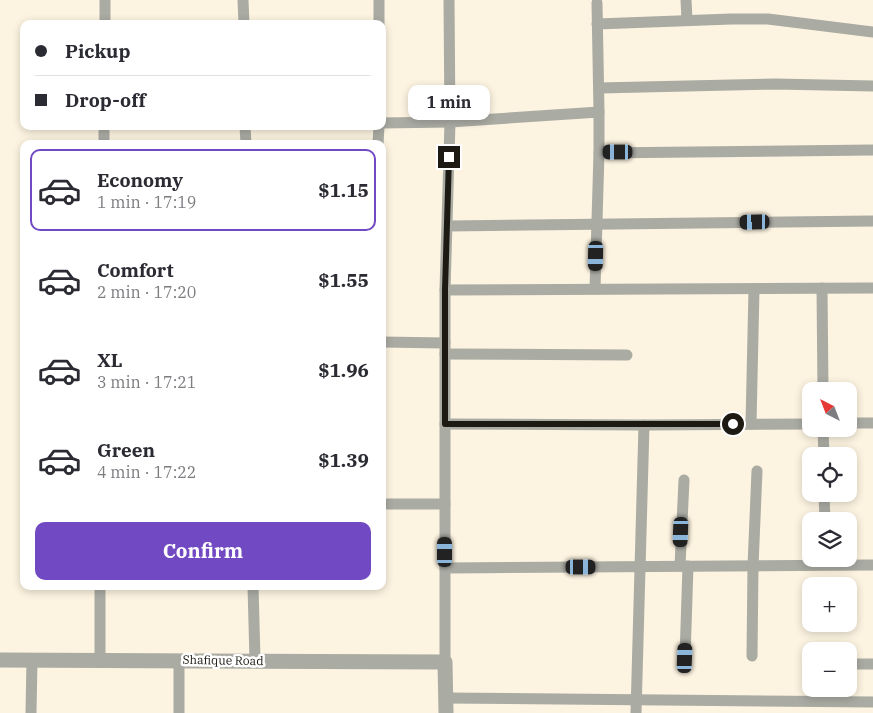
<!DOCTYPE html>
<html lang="en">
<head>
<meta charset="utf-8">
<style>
	:root { --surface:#fff; --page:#f7f7f7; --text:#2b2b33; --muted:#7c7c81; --line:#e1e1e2; --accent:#7149c2 }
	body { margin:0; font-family:"IBM Plex Serif",serif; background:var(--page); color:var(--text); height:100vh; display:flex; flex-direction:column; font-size:19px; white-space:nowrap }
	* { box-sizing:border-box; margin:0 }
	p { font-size:16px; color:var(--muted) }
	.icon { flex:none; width:28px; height:28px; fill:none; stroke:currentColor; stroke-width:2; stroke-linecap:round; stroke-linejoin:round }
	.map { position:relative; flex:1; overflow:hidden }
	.drawer { position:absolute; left:20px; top:140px; width:366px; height:450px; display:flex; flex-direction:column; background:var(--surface); border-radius:10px; box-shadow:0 2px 8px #0003 }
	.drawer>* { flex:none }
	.top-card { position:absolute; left:20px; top:20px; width:366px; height:110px; border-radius:10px; box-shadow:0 2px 8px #0003; display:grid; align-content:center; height:110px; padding:0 15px; background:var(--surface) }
	.needle { width:32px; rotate:318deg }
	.tools { position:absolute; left:802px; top:382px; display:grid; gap:10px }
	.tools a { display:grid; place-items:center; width:55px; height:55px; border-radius:10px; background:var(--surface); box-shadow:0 2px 8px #0003; font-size:25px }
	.end { position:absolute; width:22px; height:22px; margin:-11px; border:6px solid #1d1a13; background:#fff; box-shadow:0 0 0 2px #fff }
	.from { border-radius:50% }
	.bubble { position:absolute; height:35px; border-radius:10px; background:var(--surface); box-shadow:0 2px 8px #0003; font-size:16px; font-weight:800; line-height:35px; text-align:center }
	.car { position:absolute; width:15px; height:30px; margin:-15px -8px; border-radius:6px; box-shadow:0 0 4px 1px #0007; background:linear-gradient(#222 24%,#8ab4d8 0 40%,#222 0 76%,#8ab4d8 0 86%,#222 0) }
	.top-card b { display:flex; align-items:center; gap:18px; height:48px; font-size:19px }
	.top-card b+b { border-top:1px solid var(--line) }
	.top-card i { width:12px; height:12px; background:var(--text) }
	ul { padding:9px 0 0; list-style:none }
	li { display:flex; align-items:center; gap:15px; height:82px; margin:0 10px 8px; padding:0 5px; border:2px solid transparent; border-radius:10px }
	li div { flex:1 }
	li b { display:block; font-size:19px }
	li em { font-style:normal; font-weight:800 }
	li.active { border-color:var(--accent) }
	li>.icon { width:45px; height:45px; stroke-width:1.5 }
	.cta { display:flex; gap:10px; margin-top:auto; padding:10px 15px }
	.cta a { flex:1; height:58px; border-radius:10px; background:var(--accent); color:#fff; font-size:20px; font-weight:800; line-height:58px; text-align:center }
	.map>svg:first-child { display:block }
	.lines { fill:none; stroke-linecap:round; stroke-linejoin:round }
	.minor { stroke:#aaaba3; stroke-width:11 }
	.tertiary { stroke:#aaaba3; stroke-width:15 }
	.route { stroke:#1d1a13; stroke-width:6 }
	.labels { text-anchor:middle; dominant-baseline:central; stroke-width:5; stroke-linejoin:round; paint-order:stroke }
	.street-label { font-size:12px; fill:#1d1a13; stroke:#fff }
</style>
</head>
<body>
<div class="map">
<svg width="873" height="713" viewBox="0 0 873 713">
	<rect width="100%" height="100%" fill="#fcf3e0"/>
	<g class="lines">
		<g class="minor">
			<path d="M243,0l1,24"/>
			<path d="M379,0v24"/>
			<path d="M686,0l1,20"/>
			<path d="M597,3l2,109"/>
			<path d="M105,24v-24"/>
			<path d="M597,24l134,-5h37l105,13"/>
			<path d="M599,88l176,-4 98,2"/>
			<path d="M382,123l68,-1 149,-10v41l274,-3"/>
			<path d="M245,126l1,18"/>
			<path d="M104,144v-18"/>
			<path d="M378,144l1,-18"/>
			<path d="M448,226l425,-5"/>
			<path d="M822,288l1,103"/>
			<path d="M595,289l4,-136"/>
			<path d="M445,290l428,-2"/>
			<path d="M382,342l63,1"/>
			<path d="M445,354l182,1"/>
			<path d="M849,423h24"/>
			<path d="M445,424l199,1 167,-1"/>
			<path d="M751,424l3,-135"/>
			<path d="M823,429l1,27"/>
			<path d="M824,494l1,27"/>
			<path d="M382,504h63"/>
			<path d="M680,566l4,-86"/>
			<path d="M445,568l428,-3"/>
			<path d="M253,586l2,74"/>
			<path d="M752,656l1,-90 4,-95"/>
			<path d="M685,658l3,-92"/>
			<path d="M100,660v-74"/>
			<path d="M445,662v-372l5,-168 -1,-122"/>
			<path d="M849,664h24"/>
			<path d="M445,698l428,4"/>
			<path d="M31,713l1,-53"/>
			<path d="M179,713v-53"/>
			<path d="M636,713l8,-288"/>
		</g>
		<path class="tertiary" d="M0,660l445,2 1,51"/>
	</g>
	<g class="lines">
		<path class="route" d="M449,157l-4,133v134h288"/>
	</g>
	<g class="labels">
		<g class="street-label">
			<text transform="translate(223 660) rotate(1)">Shafique Road</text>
		</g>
	</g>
</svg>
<div class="tools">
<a><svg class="needle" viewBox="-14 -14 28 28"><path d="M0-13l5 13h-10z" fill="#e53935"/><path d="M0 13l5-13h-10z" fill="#7c7c81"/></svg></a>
<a><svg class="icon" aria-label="locate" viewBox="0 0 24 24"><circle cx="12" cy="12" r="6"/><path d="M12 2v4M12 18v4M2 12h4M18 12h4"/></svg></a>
<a><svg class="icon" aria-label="layers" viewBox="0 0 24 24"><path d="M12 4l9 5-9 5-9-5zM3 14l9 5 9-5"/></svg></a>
<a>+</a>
<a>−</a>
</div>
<i class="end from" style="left:733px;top:424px"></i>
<i class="end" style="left:449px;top:157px"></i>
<div class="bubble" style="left:408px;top:85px;width:82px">1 min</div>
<i class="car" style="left:618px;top:152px;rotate:270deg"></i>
<i class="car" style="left:755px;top:222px;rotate:269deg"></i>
<i class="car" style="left:596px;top:256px;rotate:181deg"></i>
<i class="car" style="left:681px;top:532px;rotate:182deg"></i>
<i class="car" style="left:445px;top:552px;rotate:0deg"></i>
<i class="car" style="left:581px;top:567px;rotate:90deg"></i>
<i class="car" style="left:685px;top:658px;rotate:2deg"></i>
<div class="top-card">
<b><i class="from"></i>Pickup</b>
<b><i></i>Drop-off</b>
</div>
<section class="drawer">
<ul>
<li class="active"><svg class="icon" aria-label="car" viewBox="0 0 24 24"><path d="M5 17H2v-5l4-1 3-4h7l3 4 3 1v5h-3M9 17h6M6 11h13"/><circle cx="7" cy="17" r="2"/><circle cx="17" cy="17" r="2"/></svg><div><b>Economy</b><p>1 min · 17:19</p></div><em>$1.15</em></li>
<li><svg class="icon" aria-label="car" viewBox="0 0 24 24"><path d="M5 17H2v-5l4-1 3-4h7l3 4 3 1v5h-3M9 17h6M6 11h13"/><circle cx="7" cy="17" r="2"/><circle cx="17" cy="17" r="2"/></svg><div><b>Comfort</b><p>2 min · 17:20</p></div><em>$1.55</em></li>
<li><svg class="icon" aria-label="car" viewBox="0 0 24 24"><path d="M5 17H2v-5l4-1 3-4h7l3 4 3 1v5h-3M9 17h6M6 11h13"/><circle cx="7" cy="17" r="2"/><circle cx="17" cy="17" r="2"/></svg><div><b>XL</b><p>3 min · 17:21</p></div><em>$1.96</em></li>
<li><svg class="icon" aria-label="car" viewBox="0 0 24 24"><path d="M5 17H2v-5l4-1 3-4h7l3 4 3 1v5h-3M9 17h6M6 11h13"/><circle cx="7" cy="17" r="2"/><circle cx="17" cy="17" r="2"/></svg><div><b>Green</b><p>4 min · 17:22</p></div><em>$1.39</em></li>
</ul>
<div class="cta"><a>Confirm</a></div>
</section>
</div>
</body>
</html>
